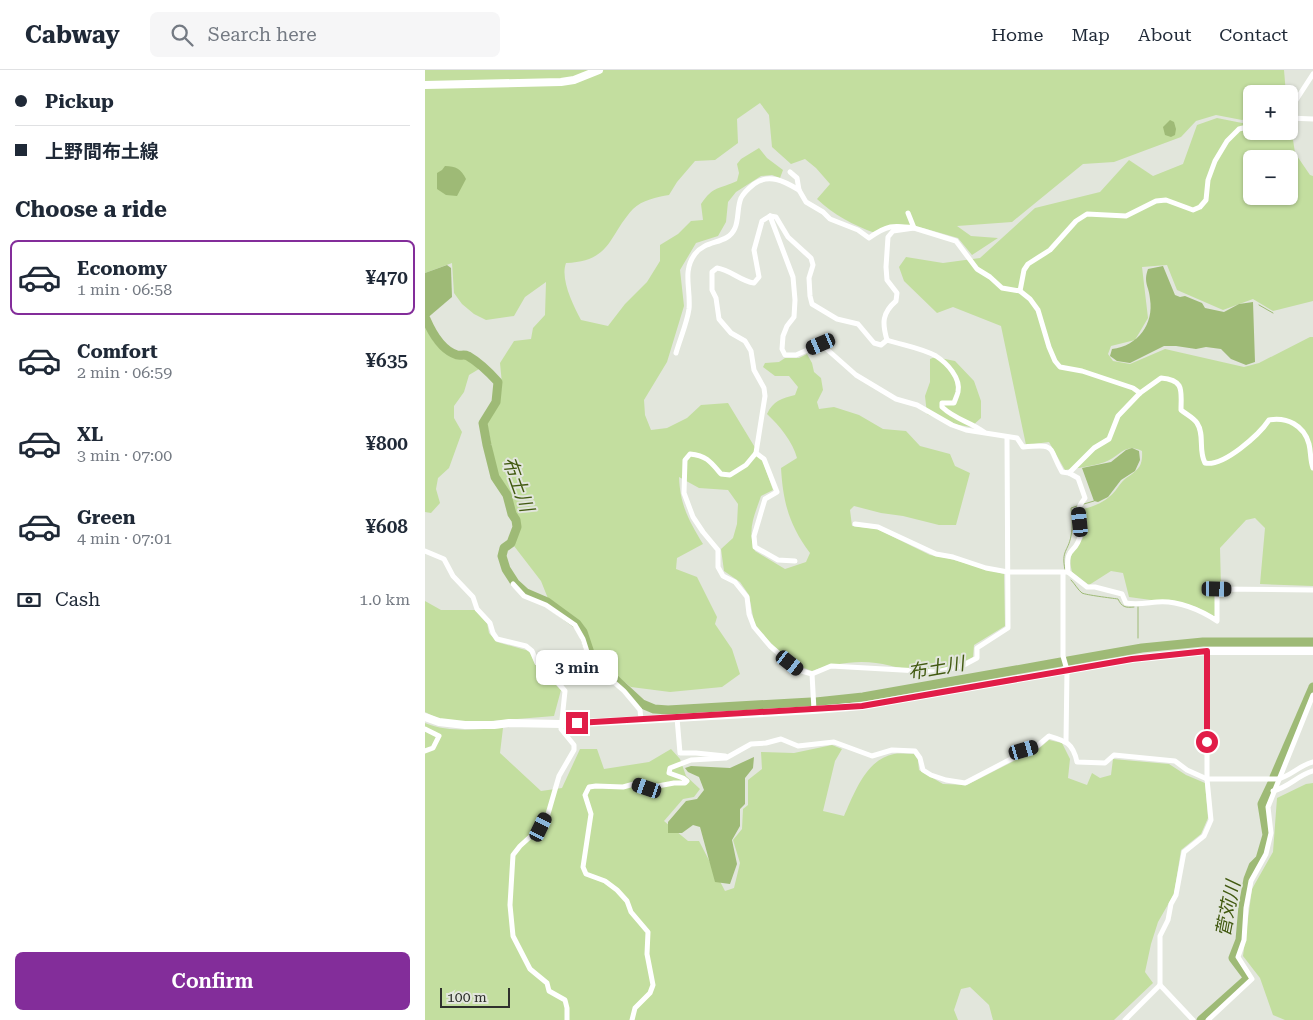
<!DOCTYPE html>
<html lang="en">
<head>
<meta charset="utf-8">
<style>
	:root { --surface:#fff; --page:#f6f6f7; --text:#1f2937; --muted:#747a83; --line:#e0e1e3; --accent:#832d9a }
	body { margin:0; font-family:"Roboto Serif","Noto Sans JP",serif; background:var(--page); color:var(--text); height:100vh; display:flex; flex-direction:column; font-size:19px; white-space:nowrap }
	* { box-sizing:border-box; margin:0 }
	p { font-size:16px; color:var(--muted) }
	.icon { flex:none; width:28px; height:28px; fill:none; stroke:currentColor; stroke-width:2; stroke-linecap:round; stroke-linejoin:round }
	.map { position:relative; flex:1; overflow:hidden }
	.sheet { display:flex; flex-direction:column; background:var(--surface); width:425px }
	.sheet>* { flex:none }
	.hud { display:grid; align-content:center; height:110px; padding:0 15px; background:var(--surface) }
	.buttons { position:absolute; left:818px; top:15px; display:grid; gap:10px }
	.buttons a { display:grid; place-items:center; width:55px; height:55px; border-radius:8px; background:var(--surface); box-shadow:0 1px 4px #0004; font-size:25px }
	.scale { position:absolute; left:15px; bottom:12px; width:70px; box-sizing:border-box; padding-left:5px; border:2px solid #2f312d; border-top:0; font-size:14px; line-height:18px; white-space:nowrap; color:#2f312d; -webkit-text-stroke:4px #e2e6dc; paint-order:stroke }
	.end { position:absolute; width:22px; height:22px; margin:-11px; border:6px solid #e11d48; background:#fff; box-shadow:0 0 0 2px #fff }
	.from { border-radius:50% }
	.bubble { position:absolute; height:35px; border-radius:8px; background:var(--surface); box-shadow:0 1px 4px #0004; font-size:16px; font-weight:600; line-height:35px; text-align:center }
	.car { position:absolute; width:15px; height:30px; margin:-15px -8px; border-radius:6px; box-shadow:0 0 4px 1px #0007; background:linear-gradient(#222 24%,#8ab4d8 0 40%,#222 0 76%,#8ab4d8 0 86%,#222 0) }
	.hud b { display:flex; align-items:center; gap:18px; height:48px; font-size:19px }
	.hud b+b { border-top:1px solid var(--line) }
	.hud i { width:12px; height:12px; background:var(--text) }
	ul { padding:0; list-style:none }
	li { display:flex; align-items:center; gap:15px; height:75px; margin:0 10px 8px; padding:0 5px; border:2px solid transparent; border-radius:8px }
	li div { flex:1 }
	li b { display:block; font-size:19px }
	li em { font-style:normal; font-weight:600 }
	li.on { border-color:var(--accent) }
	li>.icon { width:45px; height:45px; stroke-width:1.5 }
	h2 { padding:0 15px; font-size:22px; line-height:60px }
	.pay { display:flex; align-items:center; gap:12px; height:55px; padding:0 15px; font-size:19px }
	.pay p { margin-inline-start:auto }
	.button { display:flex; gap:10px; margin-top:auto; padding:10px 15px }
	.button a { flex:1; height:58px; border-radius:8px; background:var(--accent); color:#fff; font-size:20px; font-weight:600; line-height:58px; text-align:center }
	header { display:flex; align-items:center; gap:30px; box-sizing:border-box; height:70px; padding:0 25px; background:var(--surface); border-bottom:1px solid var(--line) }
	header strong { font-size:24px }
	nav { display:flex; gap:28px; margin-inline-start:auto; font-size:18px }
	.search { width:350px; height:45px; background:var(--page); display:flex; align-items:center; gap:12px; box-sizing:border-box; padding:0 18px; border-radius:8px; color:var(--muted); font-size:19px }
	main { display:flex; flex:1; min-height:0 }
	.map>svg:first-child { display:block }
	.green { fill:#c3de9f; fill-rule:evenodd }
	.water { fill:#9eba76 }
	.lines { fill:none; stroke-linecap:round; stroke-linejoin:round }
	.stream { stroke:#9eba76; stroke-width:1 }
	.river { stroke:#9eba76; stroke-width:9 }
	.street { stroke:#fff; stroke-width:5 }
	.secondary { stroke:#fff; stroke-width:8 }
	.route { stroke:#e11d48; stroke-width:6 }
	.labels { text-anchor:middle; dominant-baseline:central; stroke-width:4; stroke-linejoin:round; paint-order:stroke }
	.water-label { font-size:19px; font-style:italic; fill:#425a11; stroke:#e2e6dc }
</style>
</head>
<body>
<header>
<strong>Cabway</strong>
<div class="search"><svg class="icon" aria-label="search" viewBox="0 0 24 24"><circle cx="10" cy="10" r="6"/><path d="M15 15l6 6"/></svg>Search here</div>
<nav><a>Home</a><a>Map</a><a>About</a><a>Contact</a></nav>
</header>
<main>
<section class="sheet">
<div class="hud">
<b><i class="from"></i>Pickup</b>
<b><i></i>上野間布土線</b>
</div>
<h2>Choose a ride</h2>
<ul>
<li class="on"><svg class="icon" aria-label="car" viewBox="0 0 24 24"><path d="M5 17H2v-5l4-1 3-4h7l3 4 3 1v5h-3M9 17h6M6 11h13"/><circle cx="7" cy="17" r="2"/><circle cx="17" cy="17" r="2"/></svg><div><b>Economy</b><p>1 min · 06:58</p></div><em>¥470</em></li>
<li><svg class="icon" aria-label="car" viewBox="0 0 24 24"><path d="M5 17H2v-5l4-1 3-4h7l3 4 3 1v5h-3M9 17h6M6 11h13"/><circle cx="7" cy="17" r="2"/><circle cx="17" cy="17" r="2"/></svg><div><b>Comfort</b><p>2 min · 06:59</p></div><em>¥635</em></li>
<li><svg class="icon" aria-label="car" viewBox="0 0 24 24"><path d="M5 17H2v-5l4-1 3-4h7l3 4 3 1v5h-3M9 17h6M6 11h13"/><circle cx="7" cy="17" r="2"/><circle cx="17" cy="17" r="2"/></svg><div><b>XL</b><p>3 min · 07:00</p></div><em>¥800</em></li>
<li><svg class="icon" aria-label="car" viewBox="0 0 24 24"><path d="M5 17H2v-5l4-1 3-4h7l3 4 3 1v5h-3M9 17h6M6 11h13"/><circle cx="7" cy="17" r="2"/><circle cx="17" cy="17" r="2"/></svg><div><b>Green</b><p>4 min · 07:01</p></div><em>¥608</em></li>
</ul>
<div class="pay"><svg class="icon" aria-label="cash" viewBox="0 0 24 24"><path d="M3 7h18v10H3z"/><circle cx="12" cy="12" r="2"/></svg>Cash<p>1.0 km</p></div>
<div class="button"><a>Confirm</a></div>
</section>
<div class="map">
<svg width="888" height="950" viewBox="0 0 888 950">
	<rect width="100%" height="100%" fill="#e2e6dc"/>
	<g class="green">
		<path d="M0,0h859l2,24h-35v23l-9,3 -26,-5 -20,6 -15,16 -67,25 -31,2 -71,58 -55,4 14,10 27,2 -26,17 -14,-17 -35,-10 -25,-4 -23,9c-22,-8 -41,-18 -58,-34l13,-15 -14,-16 -11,-9 -14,5 -19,-17 -3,-32 -9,-12 -23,16 1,24 -23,17 -20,1 -18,21 -8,13c-12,2 -27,5 -36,14 -25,27 -21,52 -67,54 -6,16 7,42 15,57l27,6 17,-22 22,-22 13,-21v-16l18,-11 13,-13 12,-1 -2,-16c13,-19 17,-14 36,-23l2,-8 -2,-9 4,-5 18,-11 8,10 16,12 -3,8 -8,-3 -11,1 -25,16 -8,10 -2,20 -8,14 -22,7 -16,27 4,36 -17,56 -23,38 1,15 6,15 16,-2 20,-10 14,-13 27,-2 34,56 11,31 -12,6c-7,21 -14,33 -6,55l30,18 21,-7 4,-9c-21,-28 -27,-51 -29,-85l16,-10c-4,-16 -18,-33 -30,-44 6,-13 15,-16 28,-19l3,-8 -9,-11h-14l-12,-9 2,-4 14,-1 6,-4h14l8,-4 5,9 2,9 7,6 2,12 -6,12 2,7 15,-2 25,8 24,14 23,2 14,15 30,8 5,12 15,7 -14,52h-17l-36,-9 -22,-3 -27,-7 -4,4 2,16 25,3 53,26 17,3 57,16 1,52 -31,19 -1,12c-22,12 -46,16 -71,11 -8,-1 -17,-4 -26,-5 -20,-3 -45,1 -64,8l-16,-6 -21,-18 -20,-20 -6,-32 -9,-13 -16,-11 -3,-22 12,-11 4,-14 1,-20 -10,-14 -29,-2 -20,-11c1,28 10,44 24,67l-26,14 -1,11 21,8 20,40 -2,7 17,25 8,25 -18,13 -52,5 -39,-5 -36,-28 -11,-33 -11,-10 -24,-15 -8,-20 -27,-35 5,-18 -9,-32 -13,-22 -10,-51 12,-19 3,-20 -2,-21 14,-22 17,-2 2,-11 12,-13 1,-33 -21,15 -11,19 -28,4 -12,-6 -12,-10 -8,-11 -2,-30 -27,10z"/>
		<path d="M864,43l6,40 15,22 3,1v125l-40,10 -20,-12 -30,11 -46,-20 -10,-25 -25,2 6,51 -13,22 -24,6 -3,8 5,7 17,3 35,-15 79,18 15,-4 51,-26h3v249l-53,-2 5,-56 -10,-10 -9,2 -26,28 1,39 -6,1v29l-19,-10 -24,-7h-21l-22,-3 -6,-24 -12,-2 -22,14 -17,-13c-4,-17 0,-21 11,-34l-3,-28c11,-3 21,-6 29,-13 7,-5 10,-13 16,-18 12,-9 18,-11 17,-28 -17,-9 -23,6 -37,11 -12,4 -27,6 -40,8l-16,-28 -23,3 -25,-119 -48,-19 -16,6 -33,-32 -5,-14 7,-10 37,6 37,-5 55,-50 65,-16 29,-32 24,16 30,-12 14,-39 20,-7 25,5 9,-1v9h38zM826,89h38v37h-38z"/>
		<path d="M0,253l9,19 21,16 12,1 12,10 -10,6 -5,17 -10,14v12l8,14 -13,36 -11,10 -2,11 4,14 -9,10 -6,-1z"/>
		<path d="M510,287l20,4 19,20 7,20v17l-10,9 -25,-4 -19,-9 -2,-18 5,-14v-23z"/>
		<path d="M0,531l16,9h34l12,13 2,10 8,9 32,9 7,14 25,25 -7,26 -88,7 -27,-4 -14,-7z"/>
		<path d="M0,653c24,10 52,6 78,5l-3,25 41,38 21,-3 18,-39h17l7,20 45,-7 22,-13 9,10 6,17 14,13 -6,8 -11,2 -19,22 24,20h11l26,50 9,-3 6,-25 -7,-23 9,-11 1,-20 5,-4v-25l14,-11 -1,-17 33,1 38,-8 10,4 -7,12 -12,50 21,5c10,-22 22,-57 50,-62 6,-1 13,0 20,0l4,6 1,10 24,14 24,1 47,-24 12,-8 11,-3 12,-10 13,3 8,16 -2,19 19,7 5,-12 8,5 11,-3 2,-16 56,5 17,11 19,8 3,35 -7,16 -20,16 -7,44 -16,28 -7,22 -6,28 8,11 -39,37h-121l-4,-15 -19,-18 -9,2 -7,21 4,10h-533z"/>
		<path d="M888,713v237h-28l-12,-5 -13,-37 -17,-22 9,-67 21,-37 4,-54 29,-14z"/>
	</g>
	<g class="water">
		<path d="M745,50l4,2 2,7 -1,6 -4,2 -6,-2 -2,-8z"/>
		<path d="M20,96c11,0 16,3 21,13l-9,17 -11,-1 -9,-6v-16l5,-3z"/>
		<path d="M22,195l4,3 1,29 -27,23v-47z"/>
		<path d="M738,196l12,29 5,2 5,-1 17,7 3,5 19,4 15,-8 14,-2 2,60 -9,3 -15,-6 -10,-10 -15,-2 -10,2 -20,-3h-12l-34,17 -13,-2 -7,-5 2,-7c26,-3 42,-25 38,-50 -1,-13 -7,-16 -2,-30z"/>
		<path d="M707,378l7,3 1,9 -5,11 -14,9 -13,17 -10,5 -4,-1 -12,-33 29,-6 15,-12z"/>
		<path d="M329,687l-1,11 -8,10v26l-5,5v17l-8,14 5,24 -7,20 -15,-2 -15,-55 -7,-2 -11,8h-14v-11l18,-21 11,-2 7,-9 -5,-13 -11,-5 -3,-4 6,-2 39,2z"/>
	</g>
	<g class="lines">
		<g class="stream">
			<path d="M834,235l14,8"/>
			<path d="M659,434l10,-3"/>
			<path d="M640,500c-4,-20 3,-18 6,-34 2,-10 1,-19 0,-28l6,-2"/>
			<path d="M646,510c4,4 7,10 11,13 4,2 29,5 36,6 4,8 7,9 16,8"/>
			<path d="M713,568v-31"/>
		</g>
		<g class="river">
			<path d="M1,249c6,14 15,31 31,36 4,1 7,-1 11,1 12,7 21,16 30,26l-2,20 -13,21 4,22 8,32 12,18 5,19 4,6 1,7 -6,16 -7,5 -2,8 4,13 9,14 11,10 21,9 30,22 6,8 9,27 12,10 38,35 12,5 14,1 143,-8"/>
			<path d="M643,591l74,-13 61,-6h110"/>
			<path d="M391,632l47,-5 198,-35"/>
			<path d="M849,707l39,-90"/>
			<path d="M776,950l47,-42 -15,-20 7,-18 3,-34 5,-27 5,-13 7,-7 7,-24 -5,-31 10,-21"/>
		</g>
		<g class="street">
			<path d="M864,41l24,-37"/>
			<path d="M864,48l24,1"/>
			<path d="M365,102l7,6 2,12 7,12 17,10 7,7 28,11 11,8c18,-13 24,-13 45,-10l-6,-15"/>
			<path d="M345,146l-8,5 -8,29 5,27 -5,6c-14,-2 -23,-13 -37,-15l-5,4v18l4,8 3,21 12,14 14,8 6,10 3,19 10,18 1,8 -9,57 -10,12 -16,10 -9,-1c-11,-13 -14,-18 -31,-20l-5,6 -1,33 9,24 10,15 15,18v17l5,9 12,6 12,15 2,17 5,13 16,19 28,24 14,4 19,-8 106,6 25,-6 15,-8v-10l31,-20 -1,-191"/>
			<path d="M345,146l23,61 2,23 -1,17 -7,9 -4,10 -1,13 3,6h11l25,-11 35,31 40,24 21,6 35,20 14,5 51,8 6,9c35,-3 24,-1 39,25l7,1 9,5 7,20c-2,3 -6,7 -6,11 -3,8 3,19 1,27 -4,19 -15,9 -12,36l19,15h8l27,7 4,9c11,2 20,0 31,-1 20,-2 44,8 60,19v-32l96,1"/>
			<path d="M345,146l6,1 12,20 23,21 2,7 -4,13 1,18 2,8 25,15 21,5 16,19 7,2 6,-5"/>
			<path d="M595,221l4,-21 4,-6 22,-14 26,-29 11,-7 39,2 30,-15 10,-1 27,10 7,-3 6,-7 2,-20 7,-19 12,-20 12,-12 12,-3"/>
			<path d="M462,270c-5,-17 -5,-27 9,-39l1,-8 -10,-13 -1,-13 2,-30 5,-6 21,-3 42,13 21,28 13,8 12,11 18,3 10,8 8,11 11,37 6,14 5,6 22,4 51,17 7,5"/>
			<path d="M462,270c15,5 35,8 49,16 11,7 25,22 22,36 -1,4 -3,8 -4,11h-12v4c14,13 27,14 42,25"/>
			<path d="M251,283c4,-14 11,-30 13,-44 2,-20 -7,-38 6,-55 11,-15 33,-9 40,-26 4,-9 2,-21 6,-30 3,-6 8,-10 13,-14 15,-11 30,-3 45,6"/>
			<path d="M331,383l8,6 13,33 -12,7 -11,37 1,11 23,13 17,1"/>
			<path d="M644,403l25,-25 15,-9 9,-23 22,-23 21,-15c24,2 20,13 20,32 5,4 13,8 16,13 8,12 1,27 8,40 18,4 54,-28 64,-43 18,-3 35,5 40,24 2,8 1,16 4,24"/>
			<path d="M430,454l23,3 58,27 17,3 33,11 22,4h60"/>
			<path d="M0,481l19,8 9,17 20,21 4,12 13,14 3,10 4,6 29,7 6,5 5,12 9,6 19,22 -4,38 13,16v5l-15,26 -11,38 -7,13 -21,19 -7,9 -3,50 3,31 17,33 17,14 2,8 16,9 2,8v12"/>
			<path d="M638,503v83l4,14 -1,71"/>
			<path d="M88,514l11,12 22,9 29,20 8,14 7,22 34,30 16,19 1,10"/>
			<path d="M387,604l2,36"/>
			<path d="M252,648l3,35h16l29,3"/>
			<path d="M0,659l14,7 -6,12 -8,3"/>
			<path d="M848,721c15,-3 25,-16 40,-20"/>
			<path d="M207,950l3,-12 15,-15 3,-8 -6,-31 1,-22 -17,-20 -4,-11 -10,-11 -12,-9 -19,-7 -3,-7 8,-53 -6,-19 4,-8 7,-1 27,1 11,-3 13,4 27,-5h11l2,-2 -4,-3 -14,-5 1,-5 21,-8 35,-2 25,-14 15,-1 15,-4 17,7 36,-4 38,14 20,-6 23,1 5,7 3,12 8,5 15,5 19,3 46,-24 13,-9 12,-3 13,-11c17,5 24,7 28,26l28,1 9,-8 61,6 12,9 20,9h71c13,-3 22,-14 35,-17"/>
			<path d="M700,950l35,-35"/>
			<path d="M768,950l-33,-35v-49l8,-16 3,-16 5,-9 8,-43 20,-16 7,-16 -4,-41v-128"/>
			<path d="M783,950l44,-41 -14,-22 6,-17 2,-32 5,-27 15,-27 5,-21 -3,-26 45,-112"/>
		</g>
		<g class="secondary">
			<path d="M0,15l136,-3 13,-2 25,-10"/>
			<path d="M0,647l14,5 26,3h29l15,-2 52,1 80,-4 173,-10 48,-4 270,-47 75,-8h106"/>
		</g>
	</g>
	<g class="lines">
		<path class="route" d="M152,653l285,-17 270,-47 75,-8v91"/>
	</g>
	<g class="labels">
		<g class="water-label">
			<text transform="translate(93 414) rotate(70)">布土川</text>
			<text transform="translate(511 598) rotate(-10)">布土川</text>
			<text transform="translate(803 839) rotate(-79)">菅苅川</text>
		</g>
	</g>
</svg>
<div class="buttons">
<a>+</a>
<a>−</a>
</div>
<div class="scale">100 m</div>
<i class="end from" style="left:782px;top:672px"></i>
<i class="end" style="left:152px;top:653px"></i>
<div class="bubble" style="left:111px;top:580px;width:82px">3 min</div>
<i class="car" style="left:396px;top:274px;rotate:247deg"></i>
<i class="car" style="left:655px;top:452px;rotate:354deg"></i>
<i class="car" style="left:792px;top:519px;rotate:91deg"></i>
<i class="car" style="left:365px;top:593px;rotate:128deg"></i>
<i class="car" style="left:599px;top:680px;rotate:74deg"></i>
<i class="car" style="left:222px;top:718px;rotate:289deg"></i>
<i class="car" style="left:116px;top:757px;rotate:26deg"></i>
</div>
</main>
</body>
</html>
